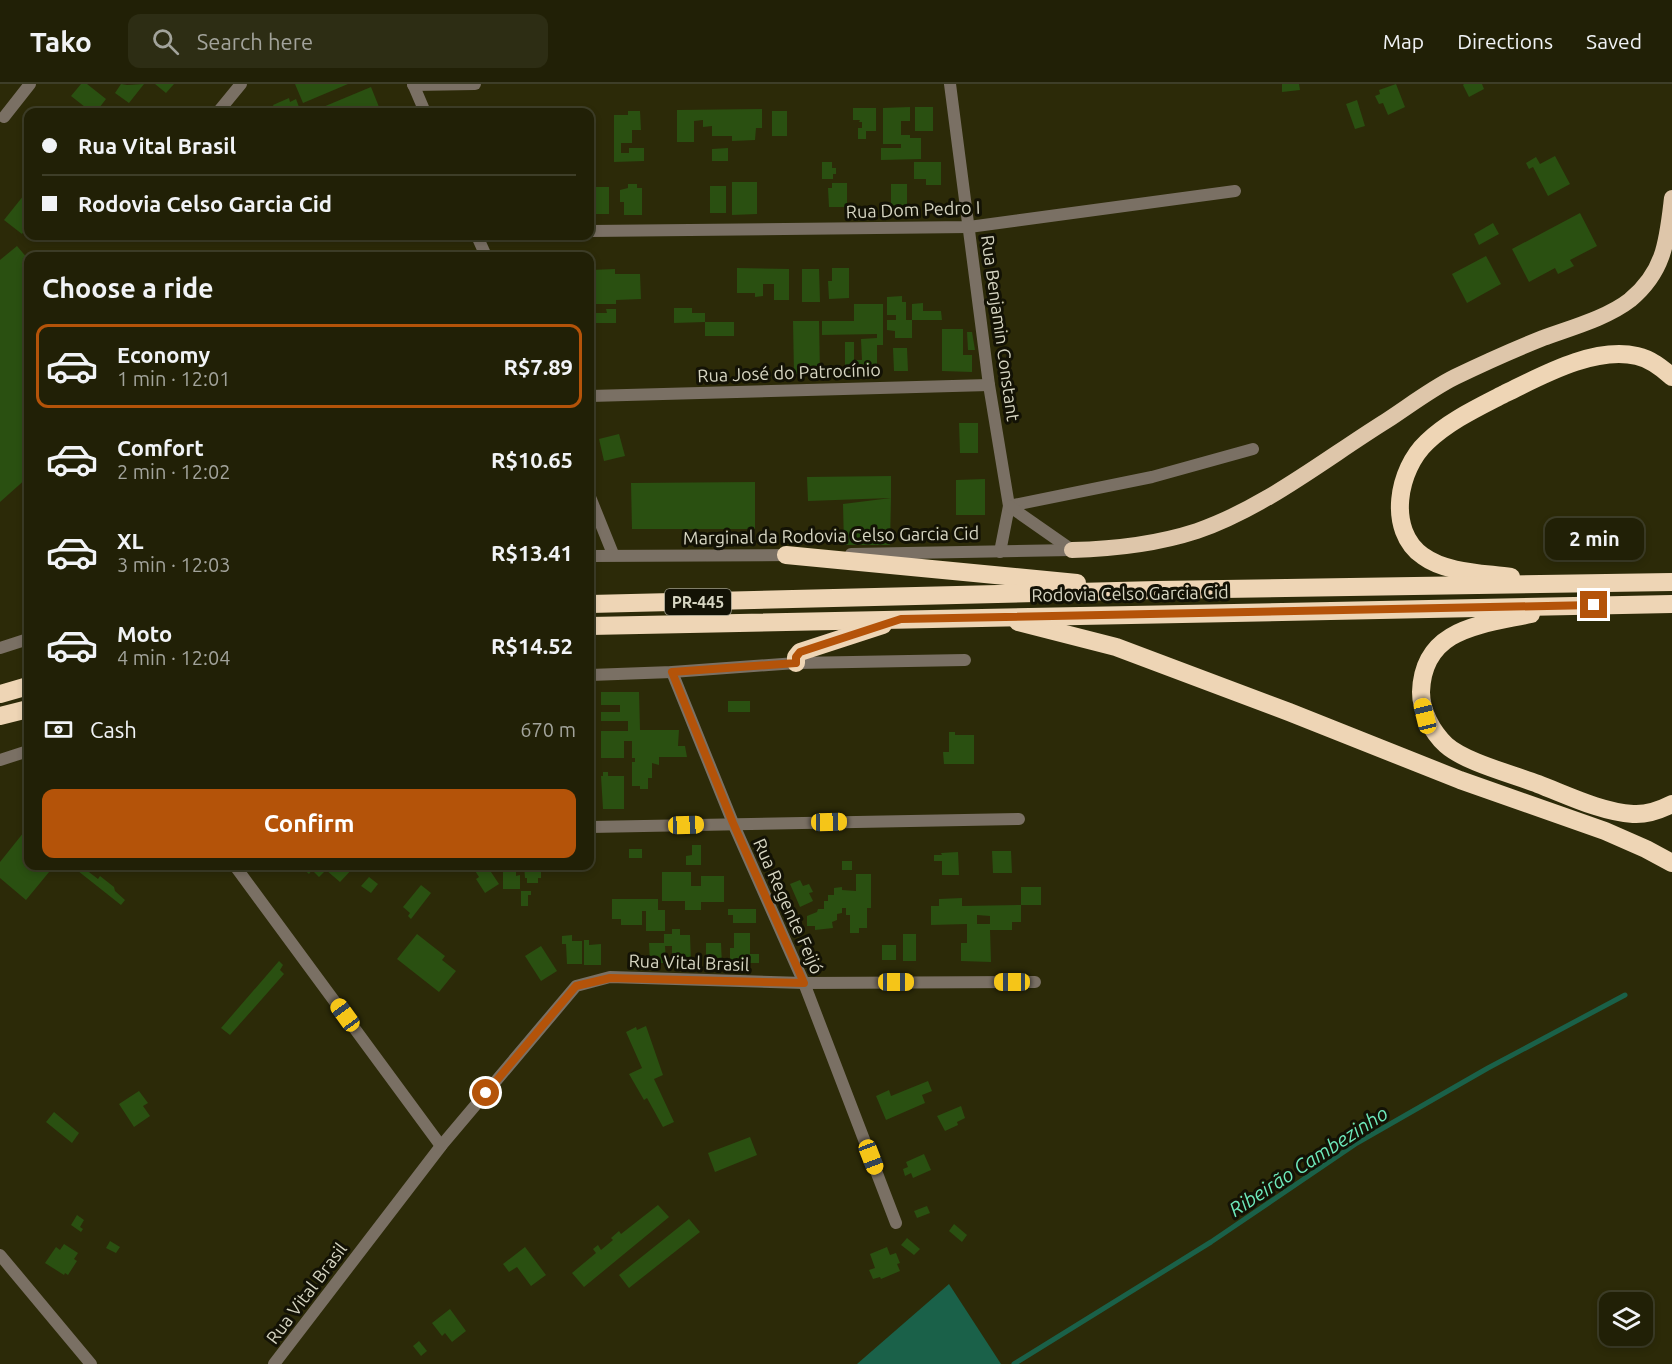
<!DOCTYPE html>
<html lang="en">
<head>
<meta charset="utf-8">
<style>
	:root { --surface:#212006; --page:#2d2d14; --text:#f1f3f6; --muted:#a2a39b; --line:#3e3e28; --accent:#b45309 }
	body { margin:0; font-family:Ubuntu,sans-serif; background:var(--page); color:var(--text); height:100vh; display:flex; flex-direction:column; font-size:22px; white-space:nowrap }
	* { box-sizing:border-box; margin:0 }
	p { font-size:20px; color:var(--muted) }
	.icon { flex:none; width:33px; height:33px; fill:none; stroke:currentColor; stroke-width:2; stroke-linecap:round; stroke-linejoin:round }
	.map { position:relative; flex:1; overflow:hidden }
	.sheet { position:absolute; left:24px; top:168px; width:570px; height:618px; display:flex; flex-direction:column; background:var(--surface); border-radius:12px; box-shadow:0 3px 9px #0003,0 0 0 2px var(--line) }
	.sheet>* { flex:none }
	.hud { position:absolute; left:24px; top:24px; width:570px; height:132px; border-radius:12px; box-shadow:0 3px 9px #0003,0 0 0 2px var(--line); display:grid; align-content:center; height:132px; padding:0 18px; background:var(--surface) }
	.tools { position:absolute; left:1599px; top:1208px; display:grid; gap:12px }
	.tools a { display:grid; place-items:center; width:54px; height:54px; border-radius:12px; background:var(--surface); box-shadow:0 3px 9px #0003,0 0 0 2px var(--line); font-size:30px }
	.end { position:absolute; width:27px; height:27px; margin:-14px; border:8px solid #b45309; background:#fff; box-shadow:0 0 0 3px #fff }
	.from { border-radius:50% }
	.bubble { position:absolute; height:42px; border-radius:12px; background:var(--surface); box-shadow:0 3px 9px #0003,0 0 0 2px var(--line); font-size:20px; font-weight:600; line-height:42px; text-align:center }
	.car { position:absolute; width:18px; height:36px; margin:-18px -9px; border-radius:8px; box-shadow:0 0 4px 2px #0007; background:linear-gradient(#f5c518 24%,#345 0 40%,#f5c518 0 76%,#345 0 86%,#f5c518 0) }
	.hud b { display:flex; align-items:center; gap:21px; height:57px; font-size:22px }
	.hud b+b { border-top:2px solid var(--line) }
	.hud i { width:15px; height:15px; background:var(--text) }
	ul { padding:0; list-style:none }
	li { display:flex; align-items:center; gap:18px; height:84px; margin:0 12px 9px; padding:0 6px; border:3px solid transparent; border-radius:12px }
	li div { flex:1 }
	li b { display:block; font-size:22px }
	li em { font-style:normal; font-weight:600 }
	li.active { border-color:var(--accent) }
	li>.icon { width:54px; height:54px; stroke-width:1.5 }
	h2 { padding:0 18px; font-size:27px; line-height:72px }
	.pay { display:flex; align-items:center; gap:15px; height:66px; padding:0 18px; font-size:22px }
	.pay p { margin-inline-start:auto }
	.button { display:flex; gap:12px; margin-top:auto; padding:12px 18px }
	.button a { flex:1; height:69px; border-radius:12px; background:var(--accent); color:#fff; font-size:24px; font-weight:600; line-height:69px; text-align:center }
	header { display:flex; align-items:center; gap:36px; box-sizing:border-box; height:84px; padding:0 30px; background:var(--surface); border-bottom:2px solid var(--line) }
	header strong { font-size:28px }
	nav { display:flex; gap:33px; margin-inline-start:auto; font-size:21px }
	.search { width:420px; height:54px; background:var(--page); display:flex; align-items:center; gap:15px; box-sizing:border-box; padding:0 21px; border-radius:12px; color:var(--muted); font-size:22px }
	.map>svg:first-child { display:block }
	.water { fill:#1a6149 }
	.lines { fill:none; stroke-linecap:round; stroke-linejoin:round }
	.stream { stroke:#1a6149; stroke-width:5 }
	.building { fill:#2a5011; fill-rule:evenodd }
	.minor { stroke:#7a7064; stroke-width:12 }
	.tertiary { stroke:#7a7064; stroke-width:12 }
	.trunk { stroke:#dec6aa; stroke-width:16 }
	.motorway { stroke:#eed5b5; stroke-width:18 }
	.route { stroke:#b45309; stroke-width:8 }
	.labels { text-anchor:middle; dominant-baseline:central; stroke-width:6; stroke-linejoin:round; paint-order:stroke }
	.shield { fill:#131205; stroke:#9c9a89; stroke-width:1.5 }
	.shield-label { font-size:16px; font-weight:bold; fill:#d6d5c2 }
	.street-label { font-size:18px; fill:#d6d5c2; stroke:#131205 }
	.water-label { font-size:20px; font-style:italic; fill:#6de9bb; stroke:#131205 }
</style>
</head>
<body>
<header>
<strong>Tako</strong>
<div class="search"><svg class="icon" aria-label="search" viewBox="0 0 24 24"><circle cx="10" cy="10" r="6"/><path d="M15 15l6 6"/></svg>Search here</div>
<nav><a>Map</a><a>Directions</a><a>Saved</a></nav>
</header>
<div class="map">
<svg width="1672" height="1280" viewBox="0 0 1672 1280">
	<rect width="100%" height="100%" fill="#2c2a08"/>
	<path class="water" d="M949,1200l52,80h-144z"/>
	<g class="lines">
		<path class="stream" d="M1014,1280l197,-122 146,-99 131,-75 137,-73"/>
	</g>
	<g class="building">
		<path d="M81,0h6l19,15 -10,13h-15l4,-5 -14,-11z"/>
		<path d="M121,0l6,1 17,-1 -15,19 -14,-10z"/>
		<path d="M155,0h19l-8,9z"/>
		<path d="M295,0h53l-45,19z"/>
		<path d="M1282,0h17l1,6 -18,2z"/>
		<path d="M1396,0l9,23 -17,8 -5,-12 -4,1 -4,-8 5,-2 -1,-4z"/>
		<path d="M1464,0h18l2,5 -15,8 -6,-12z"/>
		<path d="M371,3l8,20 -13,5h-55z"/>
		<path d="M289,14l1,4 6,-3 3,8 -9,4 -2,-4 -12,5 -3,-7z"/>
		<path d="M1357,16l8,26 -10,3 -9,-25z"/>
		<path d="M910,23v14h-9v14h9v3h11v21l-40,1v-12h20v-4h-18v-36z"/>
		<rect x="915" y="23" width="18" height="24"/>
		<path d="M853,24h23v23h-10v8h-8v-11h4v-6h-3l1,-2h-7z"/>
		<path d="M762,25v19h-6l-1,12 -23,1v-5h-20v-10l-9,1v-7l-9,1v21h-17v-32z"/>
		<path d="M628,27h12l1,19h-9v13h-11v10h8v-5h15v13l-30,1v-47h14z"/>
		<rect x="772" y="27" width="15" height="25"/>
		<path d="M728,64v13h-16v-12z"/>
		<path d="M1555,72l15,28 -22,12 -15,-29 -4,2 -3,-6 10,-6 4,7z"/>
		<path d="M822,78h10v6h4v6h-3v5h-11z"/>
		<path d="M914,78h27v23h-15v-6h-12z"/>
		<path d="M732,98h25v32l-25,1z"/>
		<path d="M832,99h15v24h-18l-1,-19h4z"/>
		<path d="M628,100h9v4h5v27h-18v-13h-4v-12l8,-2z"/>
		<rect x="891" y="100" width="16" height="27"/>
		<rect x="710" y="102" width="16" height="27"/>
		<rect x="590" y="103" width="19" height="27"/>
		<path d="M28,106v36l-6,8 -18,-14z"/>
		<path d="M1580,129l17,33 -27,14 4,6 -16,8 -3,-6 -26,14 -17,-33z"/>
		<path d="M1493,139l6,11 -20,11 -5,-11z"/>
		<path d="M17,162l11,13v218l-28,25v-242z"/>
		<path d="M1486,172l15,28 -34,19 -15,-29z"/>
		<path d="M737,184l52,1v31h-15v-16h-11v12l-8,1v-4h-18z"/>
		<path d="M832,184h17v30l-20,1 -1,-18h4z"/>
		<path d="M615,185v5h25l1,25 -25,1v4h-26v-34z"/>
		<path d="M802,185h17l1,33h-18z"/>
		<path d="M902,212v6h4v18h6v18h-17v-7l-8,-1v-10h9v-5h-9v-18z"/>
		<path d="M923,219v8h18l1,9h-30v-16z"/>
		<path d="M854,220h29v41h-6v28l-32,-1v-30h9v18h8l-1,-21 16,-1v-4l-55,1v-14h32z"/>
		<path d="M674,224h18v5h13v9l-31,1z"/>
		<path d="M606,225h10v14h-26v-10h17z"/>
		<path d="M793,237h26l1,53h-26z"/>
		<rect x="705" y="238" width="29" height="14"/>
		<path d="M942,245h21v26h9v17l-30,-1z"/>
		<path d="M967,248h5l3,18h-7z"/>
		<path d="M893,264h14l1,23h-14z"/>
		<path d="M959,339h19v30h-18z"/>
		<path d="M619,350l6,22 -21,5 -5,-22z"/>
		<path d="M891,392v22l-83,3 -1,-24z"/>
		<path d="M985,395v36h-29v-35z"/>
		<path d="M755,398v47h-123l-1,-46z"/>
		<path d="M891,414l-1,47h-46l-1,-41z"/>
		<path d="M601,608h38l1,38h39l-1,16h7l2,11h-28v8l-7,-2v15h-4v11h-8v-3h-8v-24h3v-4h-3v-17h-8v17h-23v-27h27v-10h-27v-9h19v-7h-19z"/>
		<rect x="728" y="617" width="22" height="11"/>
		<path d="M949,648h6v3h19v29h-30l-1,-12h6z"/>
		<rect x="590" y="688" width="6" height="37"/>
		<path d="M603,688h5v4h16v33h-21l-2,-33h2z"/>
		<path d="M28,743v39h26l-28,34 -26,-22v-16z"/>
		<path d="M692,761h9v20h-15v-9l6,-1z"/>
		<rect x="629" y="765" width="13" height="9"/>
		<path d="M992,767h19l1,22h-19z"/>
		<path d="M958,768l1,23h-17v-14h-8v-6h8l-1,-2z"/>
		<rect x="842" y="777" width="10" height="9"/>
		<path d="M75,782h6l17,13 2,-3 14,11 1,4 10,9 -4,5 -48,-38z"/>
		<path d="M300,782h55l-15,16 -14,-12 -7,7 -7,-7 -3,4z"/>
		<path d="M472,782h15l12,18 -14,9 -9,-14 3,-2z"/>
		<path d="M503,782h13v10l4,-1v14h-17z"/>
		<path d="M524,782h17v12h-3v5h-11v-5h-2z"/>
		<path d="M662,788h29v14h10v-10h23v26h-23v8h-16v-9h-23z"/>
		<path d="M856,790h15v34h-4v20h-8v5h-9v-18h-4v-7h-4v5l-5,1v6l-5,2 1,6 -18,2v-4h-8v-10l10,-4 1,-3h6v-8h4v-6h6v-7l8,-1v3l14,1z"/>
		<path d="M369,793l9,7 -7,9 -10,-7z"/>
		<path d="M800,796l3,6 6,-2 4,8 -4,1 4,8 -13,6 -10,-23z"/>
		<path d="M421,801l10,8 -20,26 -3,-3 2,-3 -7,-6z"/>
		<path d="M1021,803h20v18h-20v17h-9v8h-22l1,32 -30,-1v-18h6v-19l-36,1v-19h8v-7l23,-1v8l59,-1zM977,831l13,1v8h-13z"/>
		<path d="M521,807h10v4h-3v11h-7z"/>
		<path d="M612,815h46v11h7v21h-19v-20h-4v14h-21v-6h-9z"/>
		<path d="M728,825h28v14h-23v-8h-5z"/>
		<path d="M672,845h8v6h10l1,28 -19,1v-18h-7l1,17h-16l-1,-20h15v-9h8z"/>
		<path d="M734,849h16v21h9v9h-29v-15h4z"/>
		<path d="M417,850l28,22 -3,4 14,11 -17,21 -42,-33z"/>
		<rect x="903" y="850" width="13" height="27"/>
		<path d="M572,851v6h10v23h-15l-1,-20h-4v-8z"/>
		<path d="M584,856h5v5l12,-1v21h-17z"/>
		<path d="M706,859h15l1,22h-10v-4h-6z"/>
		<rect x="882" y="861" width="14" height="15"/>
		<path d="M541,862l16,25 -16,10 -16,-25z"/>
		<path d="M279,877l4,4 -3,5 4,4 -54,61 -9,-7z"/>
		<path d="M646,942l17,49 -9,4 20,43 -11,5 -16,-29 -3,2 -15,-26 13,-6 -16,-36 10,-5 1,3z"/>
		<path d="M928,997l4,10 -10,4 3,8 -39,17 -10,-24 13,-6 2,6z"/>
		<path d="M139,1007l9,12 -5,3 7,10 -16,11 -15,-23z"/>
		<path d="M961,1022l4,12 -8,4 1,3 -13,6 -8,-15z"/>
		<path d="M54,1028l25,21 -7,10 -26,-21z"/>
		<path d="M750,1053l7,18 -42,17 -7,-19z"/>
		<path d="M924,1070l7,16 -18,8 -2,-5 -6,3 -2,-7 5,-2 -2,-5z"/>
		<path d="M658,1121l11,12 -85,70 -12,-14 24,-20 -3,-4 5,-4 3,5 12,-10 -2,-2 8,-7 2,3z"/>
		<path d="M927,1122l3,7 -13,5 -3,-7z"/>
		<path d="M77,1131l7,5 -4,7 3,2 -2,3 -10,-7z"/>
		<path d="M689,1135l11,13 -71,56 -10,-13z"/>
		<path d="M954,1140l13,11 -5,7 -13,-11z"/>
		<path d="M907,1154l13,11 -6,6 -13,-10z"/>
		<path d="M110,1157l10,6 -4,6 -10,-5z"/>
		<path d="M64,1160l14,9 -4,6 3,2 -9,14 -3,-2 -1,2 -19,-12 11,-16 4,3z"/>
		<path d="M525,1163l21,28 -15,11 -14,-19 -8,5 -6,-8z"/>
		<path d="M887,1163l3,8 6,-2 4,10 -3,1 3,7 -19,8 -1,-2 -7,2 -4,-9 6,-2 -5,-14z"/>
		<path d="M450,1225l16,22 -14,11 -7,-9 -3,3 -10,-13z"/>
		<path d="M419,1257l8,10 -6,5 -8,-10z"/>
	</g>
	<g class="lines">
		<g class="minor">
			<path d="M413,0l12,28"/>
			<path d="M950,0l39,301 20,121 -9,46"/>
			<path d="M413,1l62,-1"/>
			<path d="M218,28l23,-28"/>
			<path d="M4,33l26,-33"/>
			<path d="M590,147l379,-4 266,-36"/>
			<path d="M477,152l9,20"/>
			<path d="M590,312l399,-11"/>
			<path d="M590,413l23,57"/>
			<path d="M1009,422l143,-29 101,-28"/>
			<path d="M1009,422l63,44"/>
			<path d="M672,588l61,151 71,160 92,240"/>
			<path d="M590,743l429,-8"/>
			<path d="M235,782l206,280"/>
			<path d="M0,1171l91,109"/>
			<path d="M274,1280l167,-218 135,-160 34,-9 194,6 231,-1"/>
		</g>
		<g class="tertiary">
			<path d="M851,470l221,-4"/>
			<path d="M590,472l202,-1"/>
			<path d="M0,564l28,-9"/>
			<path d="M590,591l82,-3 124,-9 169,-3"/>
			<path d="M0,676l28,-9"/>
		</g>
		<path class="trunk" d="M1072,466c43,-1 85,-6 125,-19 69,-24 128,-72 189,-110 23,-15 45,-32 69,-44 29,-14 58,-27 88,-39 27,-10 64,-20 87,-38 35,-29 37,-60 42,-102"/>
		<g class="motorway">
			<path d="M786,471l291,28"/>
			<path d="M1511,493c-28,-4 -65,-4 -88,-21 -37,-26 -25,-87 4,-114 22,-21 50,-34 77,-48 37,-18 90,-48 133,-38 14,3 25,12 35,21"/>
			<path d="M590,520l567,-14 515,-8"/>
			<path d="M1531,530c-51,11 -108,14 -110,78 0,19 11,40 25,53 19,17 66,29 92,39 29,11 63,28 95,30 14,1 27,-4 39,-10"/>
			<path d="M1018,538l98,25 173,65 171,68 145,51 41,18 26,14"/>
			<path d="M590,542l1082,-22"/>
			<path d="M796,579v-6l4,-5 83,-27"/>
			<path d="M0,610l28,-8"/>
			<path d="M0,632l28,-7"/>
		</g>
	</g>
	<g class="lines">
		<path class="route" d="M486,1009l90,-107 34,-8 194,5 -71,-160 -61,-151 124,-9v-6l4,-5 101,-33 693,-14"/>
	</g>
	<g class="labels">
		<rect class="shield" x="665" y="505" width="66" height="26" rx="4.5"/>
		<g class="shield-label">
			<text x="698" y="518">PR-445</text>
		</g>
		<g class="street-label">
			<text transform="translate(913 125) rotate(-2)">Rua Dom Pedro I</text>
			<text transform="translate(1001 244) rotate(82)">Rua Benjamin Constant</text>
			<text transform="translate(789 288) rotate(-2)">Rua José do Patrocínio</text>
			<text transform="translate(831 451) rotate(-1)">Marginal da Rodovia Celso Garcia Cid</text>
			<text transform="translate(1130 509) rotate(-1)">Rodovia Celso Garcia Cid</text>
			<text transform="translate(789 822) rotate(66)">Rua Regente Feijó</text>
			<text transform="translate(689 878) rotate(2)">Rua Vital Brasil</text>
			<text transform="translate(306 1209) rotate(-53)">Rua Vital Brasil</text>
		</g>
		<g class="water-label">
			<text transform="translate(1308 1077) rotate(-33)">Ribeirão Cambezinho</text>
		</g>
	</g>
</svg>
<div class="tools">
<a><svg class="icon" aria-label="layers" viewBox="0 0 24 24"><path d="M12 4l9 5-9 5-9-5zM3 14l9 5 9-5"/></svg></a>
</div>
<i class="end from" style="left:486px;top:1009px"></i>
<i class="end" style="left:1594px;top:521px"></i>
<div class="bubble" style="left:1545px;top:434px;width:99px">2 min</div>
<i class="car" style="left:1425px;top:632px;rotate:346deg"></i>
<i class="car" style="left:829px;top:738px;rotate:89deg"></i>
<i class="car" style="left:686px;top:741px;rotate:88deg"></i>
<i class="car" style="left:896px;top:898px;rotate:90deg"></i>
<i class="car" style="left:1012px;top:898px;rotate:270deg"></i>
<i class="car" style="left:345px;top:931px;rotate:324deg"></i>
<i class="car" style="left:871px;top:1073px;rotate:159deg"></i>
<div class="hud">
<b><i class="from"></i>Rua Vital Brasil</b>
<b><i></i>Rodovia Celso Garcia Cid</b>
</div>
<section class="sheet">
<h2>Choose a ride</h2>
<ul>
<li class="active"><svg class="icon" aria-label="car" viewBox="0 0 24 24"><path d="M5 17H2v-5l4-1 3-4h7l3 4 3 1v5h-3M9 17h6M6 11h13"/><circle cx="7" cy="17" r="2"/><circle cx="17" cy="17" r="2"/></svg><div><b>Economy</b><p>1 min · 12:01</p></div><em>R$7.89</em></li>
<li><svg class="icon" aria-label="car" viewBox="0 0 24 24"><path d="M5 17H2v-5l4-1 3-4h7l3 4 3 1v5h-3M9 17h6M6 11h13"/><circle cx="7" cy="17" r="2"/><circle cx="17" cy="17" r="2"/></svg><div><b>Comfort</b><p>2 min · 12:02</p></div><em>R$10.65</em></li>
<li><svg class="icon" aria-label="car" viewBox="0 0 24 24"><path d="M5 17H2v-5l4-1 3-4h7l3 4 3 1v5h-3M9 17h6M6 11h13"/><circle cx="7" cy="17" r="2"/><circle cx="17" cy="17" r="2"/></svg><div><b>XL</b><p>3 min · 12:03</p></div><em>R$13.41</em></li>
<li><svg class="icon" aria-label="car" viewBox="0 0 24 24"><path d="M5 17H2v-5l4-1 3-4h7l3 4 3 1v5h-3M9 17h6M6 11h13"/><circle cx="7" cy="17" r="2"/><circle cx="17" cy="17" r="2"/></svg><div><b>Moto</b><p>4 min · 12:04</p></div><em>R$14.52</em></li>
</ul>
<div class="pay"><svg class="icon" aria-label="cash" viewBox="0 0 24 24"><path d="M3 7h18v10H3z"/><circle cx="12" cy="12" r="2"/></svg>Cash<p>670 m</p></div>
<div class="button"><a>Confirm</a></div>
</section>
</div>
</body>
</html>
